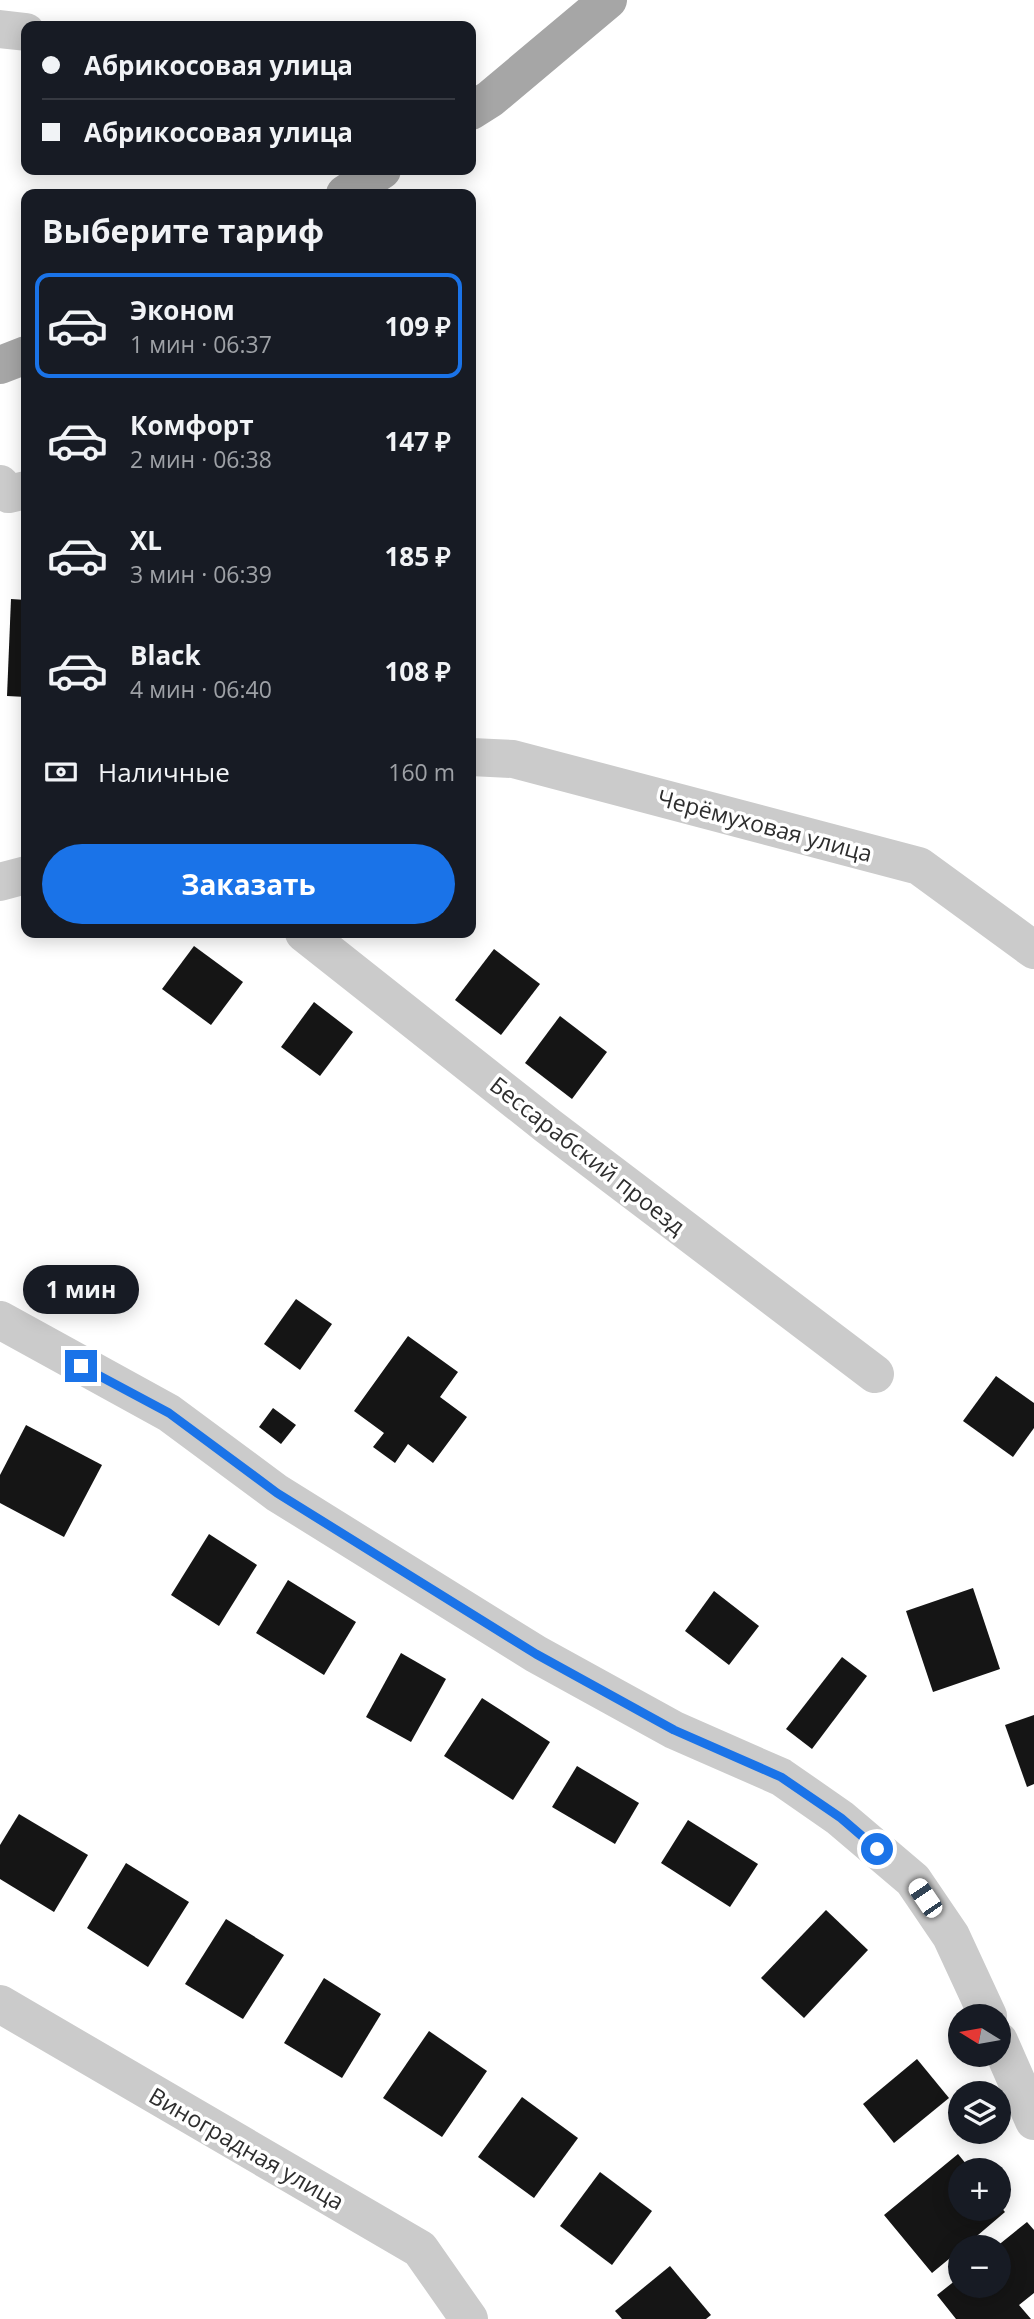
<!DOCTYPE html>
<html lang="ru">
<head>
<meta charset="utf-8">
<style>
	:root { --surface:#171b24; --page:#242831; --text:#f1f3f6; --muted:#9ea1a6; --line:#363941; --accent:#1a73e8 }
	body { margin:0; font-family:"Open Sans",sans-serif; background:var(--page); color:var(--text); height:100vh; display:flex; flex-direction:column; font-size:26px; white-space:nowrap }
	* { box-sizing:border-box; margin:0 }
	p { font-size:23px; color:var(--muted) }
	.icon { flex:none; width:38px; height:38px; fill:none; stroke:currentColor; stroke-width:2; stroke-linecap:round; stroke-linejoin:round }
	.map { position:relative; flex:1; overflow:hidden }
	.side { position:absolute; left:21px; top:189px; width:455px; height:749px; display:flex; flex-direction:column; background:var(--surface); border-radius:14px; box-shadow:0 4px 18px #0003 }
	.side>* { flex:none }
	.banner { position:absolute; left:21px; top:21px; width:455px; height:154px; border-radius:14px; box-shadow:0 4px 18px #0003; display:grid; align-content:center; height:154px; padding:0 21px; background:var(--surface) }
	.needle { width:46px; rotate:281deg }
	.tools { position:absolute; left:948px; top:2004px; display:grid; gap:14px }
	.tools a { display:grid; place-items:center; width:63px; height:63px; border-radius:50%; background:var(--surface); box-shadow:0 4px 18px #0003; font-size:35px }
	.end { position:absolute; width:32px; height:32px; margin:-16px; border:9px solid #1a73e8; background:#fff; box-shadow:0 0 0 4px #fff }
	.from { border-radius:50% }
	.bubble { position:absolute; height:49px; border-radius:24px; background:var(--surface); box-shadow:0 4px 18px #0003; font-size:23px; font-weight:700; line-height:49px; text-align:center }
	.car { position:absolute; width:21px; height:42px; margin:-21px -10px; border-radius:9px; box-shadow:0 0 5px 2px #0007; background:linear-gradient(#fff 24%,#345 0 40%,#fff 0 76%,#345 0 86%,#fff 0) }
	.banner b { display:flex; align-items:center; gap:24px; height:66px; font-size:26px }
	.banner b+b { border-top:2px solid var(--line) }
	.banner i { width:18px; height:18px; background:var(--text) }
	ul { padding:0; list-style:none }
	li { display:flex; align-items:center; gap:21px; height:105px; margin:0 14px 10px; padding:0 7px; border:4px solid transparent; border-radius:14px }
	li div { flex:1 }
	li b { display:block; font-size:26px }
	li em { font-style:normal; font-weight:700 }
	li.current { border-color:var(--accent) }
	li>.icon { width:63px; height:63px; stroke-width:1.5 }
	h2 { padding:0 21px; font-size:32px; line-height:84px }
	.pay { display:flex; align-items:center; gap:18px; height:77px; padding:0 21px; font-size:26px }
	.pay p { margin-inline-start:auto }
	.button { display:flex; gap:14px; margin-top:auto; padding:14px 21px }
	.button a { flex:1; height:80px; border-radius:42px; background:var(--accent); color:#fff; font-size:28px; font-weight:700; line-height:80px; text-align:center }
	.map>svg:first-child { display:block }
	.building { fill:#151515 }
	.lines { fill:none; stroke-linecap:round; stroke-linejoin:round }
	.minor { stroke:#cbcbcb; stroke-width:38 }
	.major { stroke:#a6a6a6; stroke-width:38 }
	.route { stroke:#1a73e8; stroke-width:9 }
	.labels { text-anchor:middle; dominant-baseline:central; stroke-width:7; stroke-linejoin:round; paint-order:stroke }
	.street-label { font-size:23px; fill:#2e2e2e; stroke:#fff }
</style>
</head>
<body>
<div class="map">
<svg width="1034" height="2319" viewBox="0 0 1034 2319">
	<rect width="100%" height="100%" fill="#fff"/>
	<g class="building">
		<path d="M11,599l15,1v97l-19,-1z"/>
		<path d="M194,946l49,36 -32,43 -49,-36z"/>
		<path d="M494,949l46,35 -39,51 -46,-35z"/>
		<path d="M314,1002l39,30 -33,44 -39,-29z"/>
		<path d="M560,1016l47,36 -35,47 -47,-36z"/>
		<path d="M296,1299l36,25 -32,46 -36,-26z"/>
		<path d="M408,1336l50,36 -18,25 27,20 -34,46 -25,-19 -13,19 -22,-16 11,-14 -30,-22z"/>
		<path d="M996,1376l38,27v25l-21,29 -50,-36z"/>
		<path d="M273,1408l23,17 -15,19 -22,-17z"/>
		<path d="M26,1425l76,40 -38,72 -64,-34v-28z"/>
		<path d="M209,1534l48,31 -38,61 -48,-31z"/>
		<path d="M288,1580l68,42 -32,53 -68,-42z"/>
		<path d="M973,1588l27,81 -67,23 -27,-81z"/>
		<path d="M714,1591l45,35 -30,39 -44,-34z"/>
		<path d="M401,1653l45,26 -35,63 -45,-25z"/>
		<path d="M842,1657l25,19 -55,73 -26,-20z"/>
		<path d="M482,1698l68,44 -37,58 -69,-44z"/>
		<path d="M1034,1715v69l-7,3 -22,-62z"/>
		<path d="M577,1766l62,37 -24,41 -63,-37z"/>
		<path d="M19,1814l69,41 -34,57 -54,-33v-34z"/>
		<path d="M688,1820l70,44 -28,43 -69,-44z"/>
		<path d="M126,1863l63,39 -41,65 -61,-39z"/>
		<path d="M826,1910l42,40 -64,68 -43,-40z"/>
		<path d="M226,1919l58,36 -41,64 -58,-35z"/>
		<path d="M324,1978l57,36 -39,64 -58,-35z"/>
		<path d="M429,2031l58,40 -45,66 -59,-39z"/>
		<path d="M917,2059l32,39 -55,45 -31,-39z"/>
		<path d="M522,2097l56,41 -44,60 -56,-41z"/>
		<path d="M958,2154l13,16h-10v38h38v-3l6,7 -41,35h-3v2l-29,24 -48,-58z"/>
		<path d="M600,2172l52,39 -40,54 -52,-39z"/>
		<path d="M1027,2222l7,8v63l-15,12 12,14h-75l-19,-24 24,-19v10h38v-39h-3z"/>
		<path d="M670,2266l41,49 -5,4h-84l-7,-8z"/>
	</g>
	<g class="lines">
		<g class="minor">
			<path d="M0,29l26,3"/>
			<path d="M0,484l9,10 17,-4"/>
			<path d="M471,757l42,2 406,107 115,84"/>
			<path d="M0,882l26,-7"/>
			<path d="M304,933l244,193 327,248"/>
			<path d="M0,1320l169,93 108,80 259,161 138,76 107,47 59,41 73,62 38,56 37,80"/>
			<path d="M0,2004l420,245 49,70"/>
			<path d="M999,2041l35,80"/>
		</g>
		<g class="major">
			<path d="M471,111l19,-12 118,-99"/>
			<path d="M345,194l37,-24"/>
			<path d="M0,365l26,-10"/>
		</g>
	</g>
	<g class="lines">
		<path class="route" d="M81,1366l88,47 108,80 259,161 138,76 107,47 60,41 36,31"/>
	</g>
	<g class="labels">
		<g class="street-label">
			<text transform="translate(765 825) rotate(15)">Черёмуховая улица</text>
			<text transform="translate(588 1155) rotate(38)">Бессарабский проезд</text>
			<text transform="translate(247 2148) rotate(30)">Виноградная улица</text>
		</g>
	</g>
</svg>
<div class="tools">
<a><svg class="needle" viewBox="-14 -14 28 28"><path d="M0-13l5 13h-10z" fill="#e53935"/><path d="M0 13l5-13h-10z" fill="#9ea1a6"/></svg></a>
<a><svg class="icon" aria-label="layers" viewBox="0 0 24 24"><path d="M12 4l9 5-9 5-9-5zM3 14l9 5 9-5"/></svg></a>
<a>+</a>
<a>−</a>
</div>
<i class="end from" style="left:877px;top:1849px"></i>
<i class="end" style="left:81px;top:1366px"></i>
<div class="bubble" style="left:23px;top:1265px;width:116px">1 мин</div>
<i class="car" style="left:925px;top:1898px;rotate:326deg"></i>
<div class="banner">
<b><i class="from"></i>Абрикосовая улица</b>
<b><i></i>Абрикосовая улица</b>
</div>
<section class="side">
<h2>Выберите тариф</h2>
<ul>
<li class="current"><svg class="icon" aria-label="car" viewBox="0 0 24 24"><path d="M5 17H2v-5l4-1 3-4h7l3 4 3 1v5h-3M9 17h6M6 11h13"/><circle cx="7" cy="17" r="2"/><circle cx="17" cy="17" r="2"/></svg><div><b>Эконом</b><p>1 мин · 06:37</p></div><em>109 ₽</em></li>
<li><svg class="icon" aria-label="car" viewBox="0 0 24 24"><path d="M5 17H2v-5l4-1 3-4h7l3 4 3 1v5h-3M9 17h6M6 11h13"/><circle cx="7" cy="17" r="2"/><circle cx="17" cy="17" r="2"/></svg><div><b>Комфорт</b><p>2 мин · 06:38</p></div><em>147 ₽</em></li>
<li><svg class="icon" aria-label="car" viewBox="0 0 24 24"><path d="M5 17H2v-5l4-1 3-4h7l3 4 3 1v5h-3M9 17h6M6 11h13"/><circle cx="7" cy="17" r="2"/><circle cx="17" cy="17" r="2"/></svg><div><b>XL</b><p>3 мин · 06:39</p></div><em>185 ₽</em></li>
<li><svg class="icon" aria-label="car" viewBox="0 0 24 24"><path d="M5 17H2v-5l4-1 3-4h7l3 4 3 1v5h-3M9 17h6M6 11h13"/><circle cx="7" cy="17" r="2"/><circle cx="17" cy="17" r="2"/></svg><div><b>Black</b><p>4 мин · 06:40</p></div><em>108 ₽</em></li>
</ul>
<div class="pay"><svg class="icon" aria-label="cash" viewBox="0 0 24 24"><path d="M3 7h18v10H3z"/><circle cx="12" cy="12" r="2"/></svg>Наличные<p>160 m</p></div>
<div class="button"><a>Заказать</a></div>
</section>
</div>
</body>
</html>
